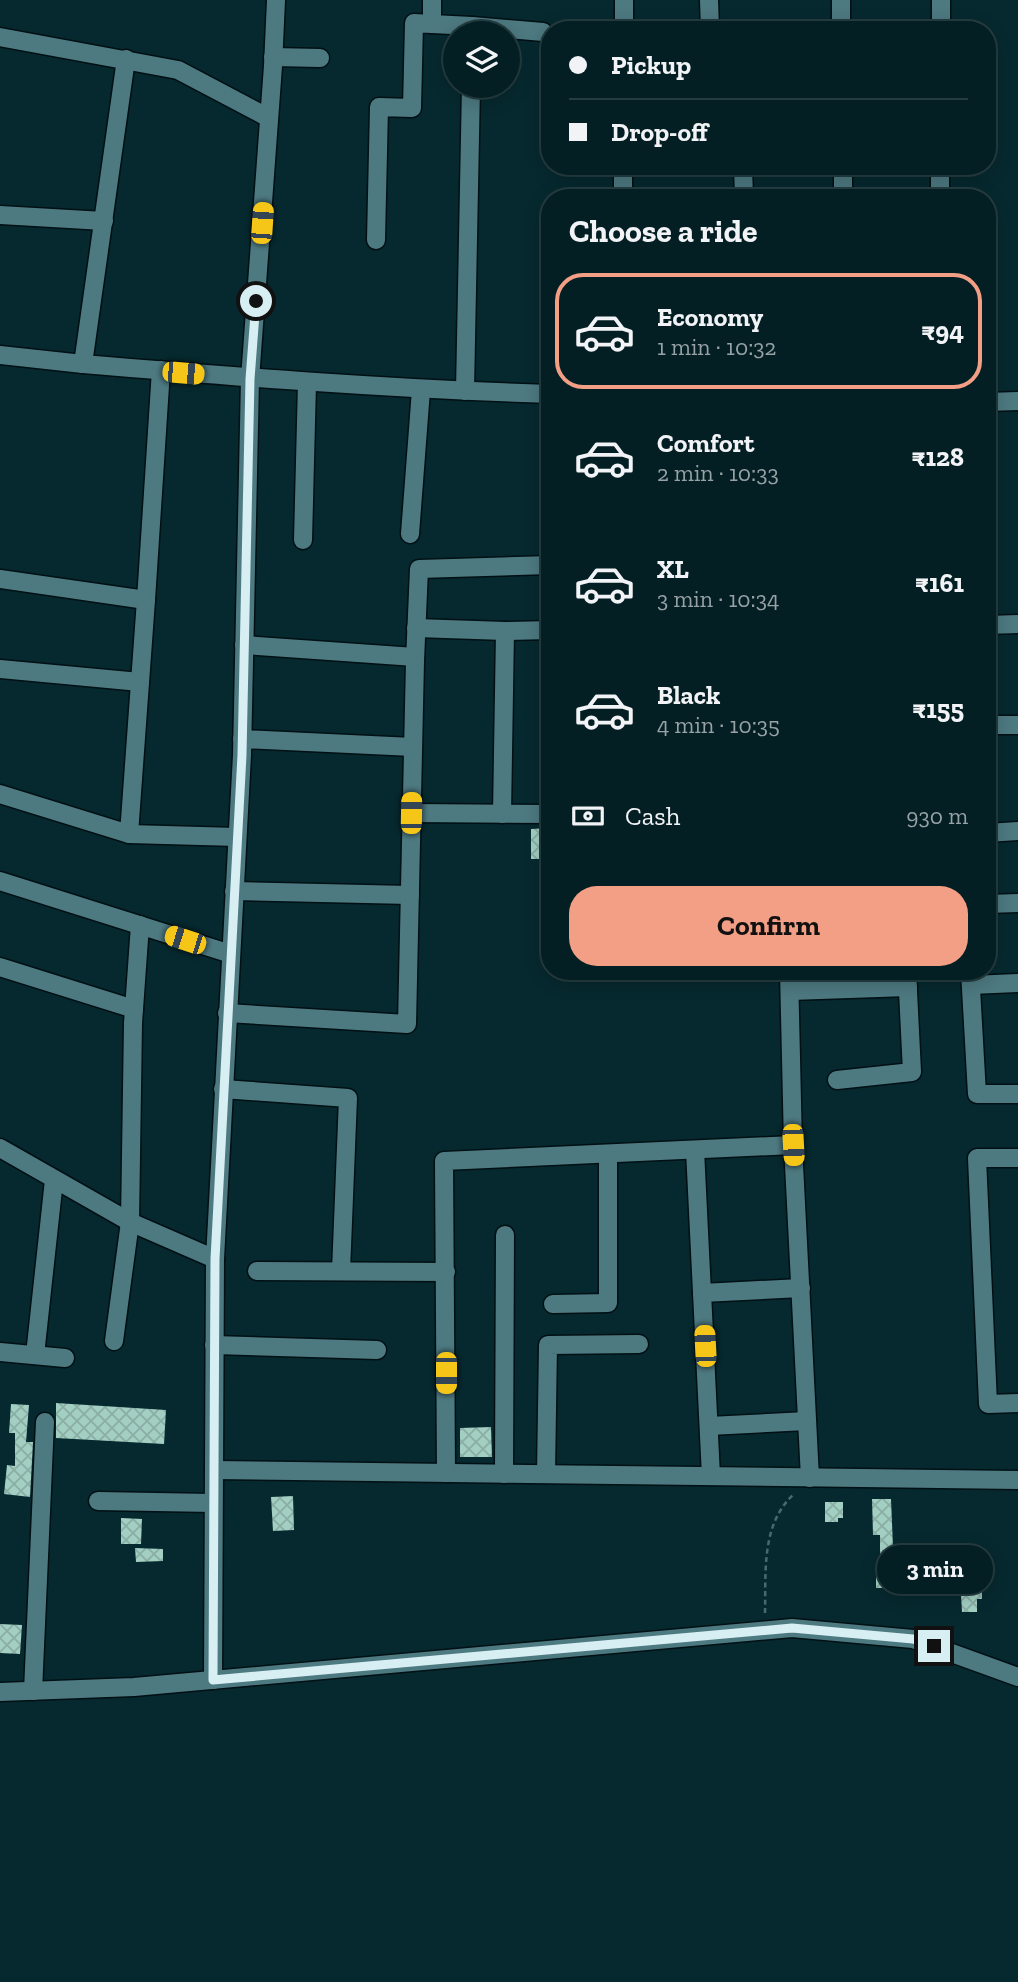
<!DOCTYPE html>
<html lang="en">
<head>
<meta charset="utf-8">
<style>
	:root { --surface:#041f23; --page:#122c30; --text:#f1f3f6; --muted:#97a2a6; --line:#253d41; --accent:#f39f85 }
	body { margin:0; font-family:"Zilla Slab",serif; background:var(--page); color:var(--text); height:100vh; display:flex; flex-direction:column; font-size:26px; white-space:nowrap }
	* { box-sizing:border-box; margin:0 }
	p { font-size:23px; color:var(--muted) }
	.icon { flex:none; width:38px; height:38px; fill:none; stroke:currentColor; stroke-width:2; stroke-linecap:round; stroke-linejoin:round }
	.map { position:relative; flex:1; overflow:hidden }
	.side { position:absolute; left:541px; top:189px; width:455px; height:791px; display:flex; flex-direction:column; background:var(--surface); border-radius:28px; box-shadow:0 4px 18px #0003,0 0 0 2px var(--line) }
	.side>* { flex:none }
	.hud { position:absolute; left:541px; top:21px; width:455px; height:154px; border-radius:28px; box-shadow:0 4px 18px #0003,0 0 0 2px var(--line); display:grid; align-content:center; height:154px; padding:0 28px; background:var(--surface) }
	.buttons { position:absolute; left:443px; top:21px; display:grid; gap:14px }
	.buttons a { display:grid; place-items:center; width:77px; height:77px; border-radius:50%; background:var(--surface); box-shadow:0 4px 18px #0003,0 0 0 2px var(--line); font-size:35px }
	.end { position:absolute; width:32px; height:32px; margin:-16px; border:9px solid #d7eef2; background:#111; box-shadow:0 0 0 4px #111 }
	.from { border-radius:50% }
	.bubble { position:absolute; height:49px; border-radius:24px; background:var(--surface); box-shadow:0 4px 18px #0003,0 0 0 2px var(--line); font-size:23px; font-weight:800; line-height:49px; text-align:center }
	.car { position:absolute; width:21px; height:42px; margin:-21px -10px; border-radius:9px; box-shadow:0 0 5px 2px #0007; background:linear-gradient(#f5c518 24%,#345 0 40%,#f5c518 0 76%,#345 0 86%,#f5c518 0) }
	.hud b { display:flex; align-items:center; gap:24px; height:66px; font-size:26px }
	.hud b+b { border-top:2px solid var(--line) }
	.hud i { width:18px; height:18px; background:var(--text) }
	ul { padding:0; list-style:none }
	li { display:flex; align-items:center; gap:21px; height:116px; margin:0 14px 10px; padding:0 14px; border:4px solid transparent; border-radius:28px }
	li div { flex:1 }
	li b { display:block; font-size:26px }
	li em { font-style:normal; font-weight:800 }
	li.active { border-color:var(--accent) }
	li>.icon { width:63px; height:63px; stroke-width:1.5 }
	h2 { padding:0 28px; font-size:32px; line-height:84px }
	.pay { display:flex; align-items:center; gap:18px; height:77px; padding:0 28px; font-size:26px }
	.pay p { margin-inline-start:auto }
	.action { display:flex; gap:14px; margin-top:auto; padding:14px 28px }
	.action a { flex:1; height:80px; border-radius:28px; background:var(--accent); color:#111; font-size:28px; font-weight:800; line-height:80px; text-align:center }
	.map>svg:first-child { display:block }
	.building { fill:url(#building-cross-hatch) }
	.lines { fill:none; stroke-linecap:round; stroke-linejoin:round }
	.minor-casing { stroke:#001014; stroke-width:21 }
	.path { stroke:#4a696e; stroke-width:2.5; stroke-dasharray:5 3.5; stroke-linecap:butt }
	.minor { stroke:#4d7981; stroke-width:18 }
	.route { stroke:#d7eef2; stroke-width:9 }
</style>
</head>
<body>
<div class="map">
<svg width="1018" height="1982" viewBox="0 0 1018 1982">
	<defs>
		<pattern id="building-cross-hatch" width="8" height="8" patternUnits="userSpaceOnUse" patternTransform="scale(1.75)"><rect width="8" height="8" fill="#a3cfc3"/><path d="M0 0l8 8M0 8l8-8" fill="none" stroke="#8aada4"/></pattern>
	</defs>
	<rect width="100%" height="100%" fill="#06292f"/>
	<g class="building">
		<path d="M550,828v31h-19v-30z"/>
		<path d="M56,1403l110,7 -2,34 -108,-6z"/>
		<path d="M11,1404l18,1 -3,37h7l-3,55 -26,-3 3,-29 8,1v-33h-6z"/>
		<path d="M491,1427l1,30h-32v-29z"/>
		<path d="M293,1496l1,34 -21,1 -2,-34z"/>
		<path d="M872,1499h19l2,48h4l1,41h-22v-13l4,-2v-38h-7z"/>
		<path d="M825,1502h18v16h-5v4h-13z"/>
		<path d="M121,1518l21,1 -1,25h-20z"/>
		<path d="M135,1548l28,1v12l-27,1z"/>
		<path d="M982,1577v22h-5v13h-15l-2,-34z"/>
		<path d="M0,1624l22,1 -2,29 -20,-1z"/>
	</g>
	<g class="lines">
		<g class="minor-casing">
			<g id="minor">
				<path d="M432,0v24l40,2v7"/>
				<path d="M709,0l1,30"/>
				<path d="M841,0v30"/>
				<path d="M472,26l71,6"/>
				<path d="M624,30v-30"/>
				<path d="M941,30v-30"/>
				<path d="M0,37l178,33 91,48"/>
				<path d="M273,57l47,1"/>
				<path d="M126,59l-43,305c155,13 310,25 467,30"/>
				<path d="M743,166l1,32"/>
				<path d="M843,166v32"/>
				<path d="M623,198v-32"/>
				<path d="M940,198v-32"/>
				<path d="M0,215l104,6"/>
				<path d="M376,240l3,-133 33,1 2,-85 18,1"/>
				<path d="M0,355l83,9"/>
				<path d="M465,391l6,-305"/>
				<path d="M987,402l31,-1"/>
				<path d="M410,534l11,-144"/>
				<path d="M303,540l4,-157"/>
				<path d="M0,579l146,21 15,-230"/>
				<path d="M987,625l31,-1"/>
				<path d="M416,628l89,3 45,-1"/>
				<path d="M244,645l171,12"/>
				<path d="M0,669l140,13"/>
				<path d="M987,725h31"/>
				<path d="M242,739l171,8"/>
				<path d="M0,794l129,40 17,-234"/>
				<path d="M411,813l139,1"/>
				<path d="M502,814l3,-183"/>
				<path d="M987,833l31,-2"/>
				<path d="M129,834l108,3"/>
				<path d="M0,881l231,73"/>
				<path d="M234,891l176,4"/>
				<path d="M987,904l31,-1"/>
				<path d="M0,967l134,42"/>
				<path d="M789,971l4,174 17,333"/>
				<path d="M970,971l7,123h41"/>
				<path d="M971,985l47,-2"/>
				<path d="M790,991l118,-4"/>
				<path d="M227,1013l180,11 8,-363 4,-92 131,-4"/>
				<path d="M837,1080l75,-8 -5,-101"/>
				<path d="M223,1089l125,9 -7,173"/>
				<path d="M0,1148l130,74 85,37"/>
				<path d="M695,1150l16,326"/>
				<path d="M1018,1158h-41l11,246 30,-1"/>
				<path d="M257,1271l189,1"/>
				<path d="M702,1293l99,-5"/>
				<path d="M553,1304l55,-1v-149"/>
				<path d="M114,1341l16,-119 3,-199 7,-98"/>
				<path d="M214,1345l163,5"/>
				<path d="M0,1352l65,6"/>
				<path d="M35,1355l19,-175"/>
				<path d="M709,1426l98,-5"/>
				<path d="M214,1470l804,10"/>
				<path d="M446,1473l-2,-312 349,-16"/>
				<path d="M504,1474l1,-239"/>
				<path d="M546,1474l2,-129 91,-1"/>
				<path d="M98,1501l115,2"/>
				<path d="M213,1680l2,-421 27,-504 8,-376 23,-313 3,-66"/>
				<path d="M33,1691l12,-269"/>
				<path d="M0,1692l134,-5 658,-59 121,11 105,38"/>
			</g>
		</g>
		<path class="path" d="M765,1613c1,-41 -4,-88 28,-118"/>
		<use href="#minor" class="minor"/>
	</g>
	<g class="lines">
		<path class="route" d="M256,301l-6,78 -8,376 -27,504 -2,421 579,-52 121,11 21,7"/>
	</g>
</svg>
<div class="buttons">
<a><svg class="icon" aria-label="layers" viewBox="0 0 24 24"><path d="M12 4l9 5-9 5-9-5zM3 14l9 5 9-5"/></svg></a>
</div>
<i class="end from" style="left:256px;top:301px"></i>
<i class="end" style="left:934px;top:1646px"></i>
<div class="bubble" style="left:877px;top:1545px;width:116px">3 min</div>
<i class="car" style="left:262px;top:223px;rotate:4deg"></i>
<i class="car" style="left:183px;top:373px;rotate:95deg"></i>
<i class="car" style="left:411px;top:813px;rotate:1deg"></i>
<i class="car" style="left:185px;top:940px;rotate:288deg"></i>
<i class="car" style="left:793px;top:1145px;rotate:177deg"></i>
<i class="car" style="left:705px;top:1346px;rotate:357deg"></i>
<i class="car" style="left:446px;top:1373px;rotate:180deg"></i>
<div class="hud">
<b><i class="from"></i>Pickup</b>
<b><i></i>Drop-off</b>
</div>
<section class="side">
<h2>Choose a ride</h2>
<ul>
<li class="active"><svg class="icon" aria-label="car" viewBox="0 0 24 24"><path d="M5 17H2v-5l4-1 3-4h7l3 4 3 1v5h-3M9 17h6M6 11h13"/><circle cx="7" cy="17" r="2"/><circle cx="17" cy="17" r="2"/></svg><div><b>Economy</b><p>1 min · 10:32</p></div><em>₹94</em></li>
<li><svg class="icon" aria-label="car" viewBox="0 0 24 24"><path d="M5 17H2v-5l4-1 3-4h7l3 4 3 1v5h-3M9 17h6M6 11h13"/><circle cx="7" cy="17" r="2"/><circle cx="17" cy="17" r="2"/></svg><div><b>Comfort</b><p>2 min · 10:33</p></div><em>₹128</em></li>
<li><svg class="icon" aria-label="car" viewBox="0 0 24 24"><path d="M5 17H2v-5l4-1 3-4h7l3 4 3 1v5h-3M9 17h6M6 11h13"/><circle cx="7" cy="17" r="2"/><circle cx="17" cy="17" r="2"/></svg><div><b>XL</b><p>3 min · 10:34</p></div><em>₹161</em></li>
<li><svg class="icon" aria-label="car" viewBox="0 0 24 24"><path d="M5 17H2v-5l4-1 3-4h7l3 4 3 1v5h-3M9 17h6M6 11h13"/><circle cx="7" cy="17" r="2"/><circle cx="17" cy="17" r="2"/></svg><div><b>Black</b><p>4 min · 10:35</p></div><em>₹155</em></li>
</ul>
<div class="pay"><svg class="icon" aria-label="cash" viewBox="0 0 24 24"><path d="M3 7h18v10H3z"/><circle cx="12" cy="12" r="2"/></svg>Cash<p>930 m</p></div>
<div class="action"><a>Confirm</a></div>
</section>
</div>
</body>
</html>
